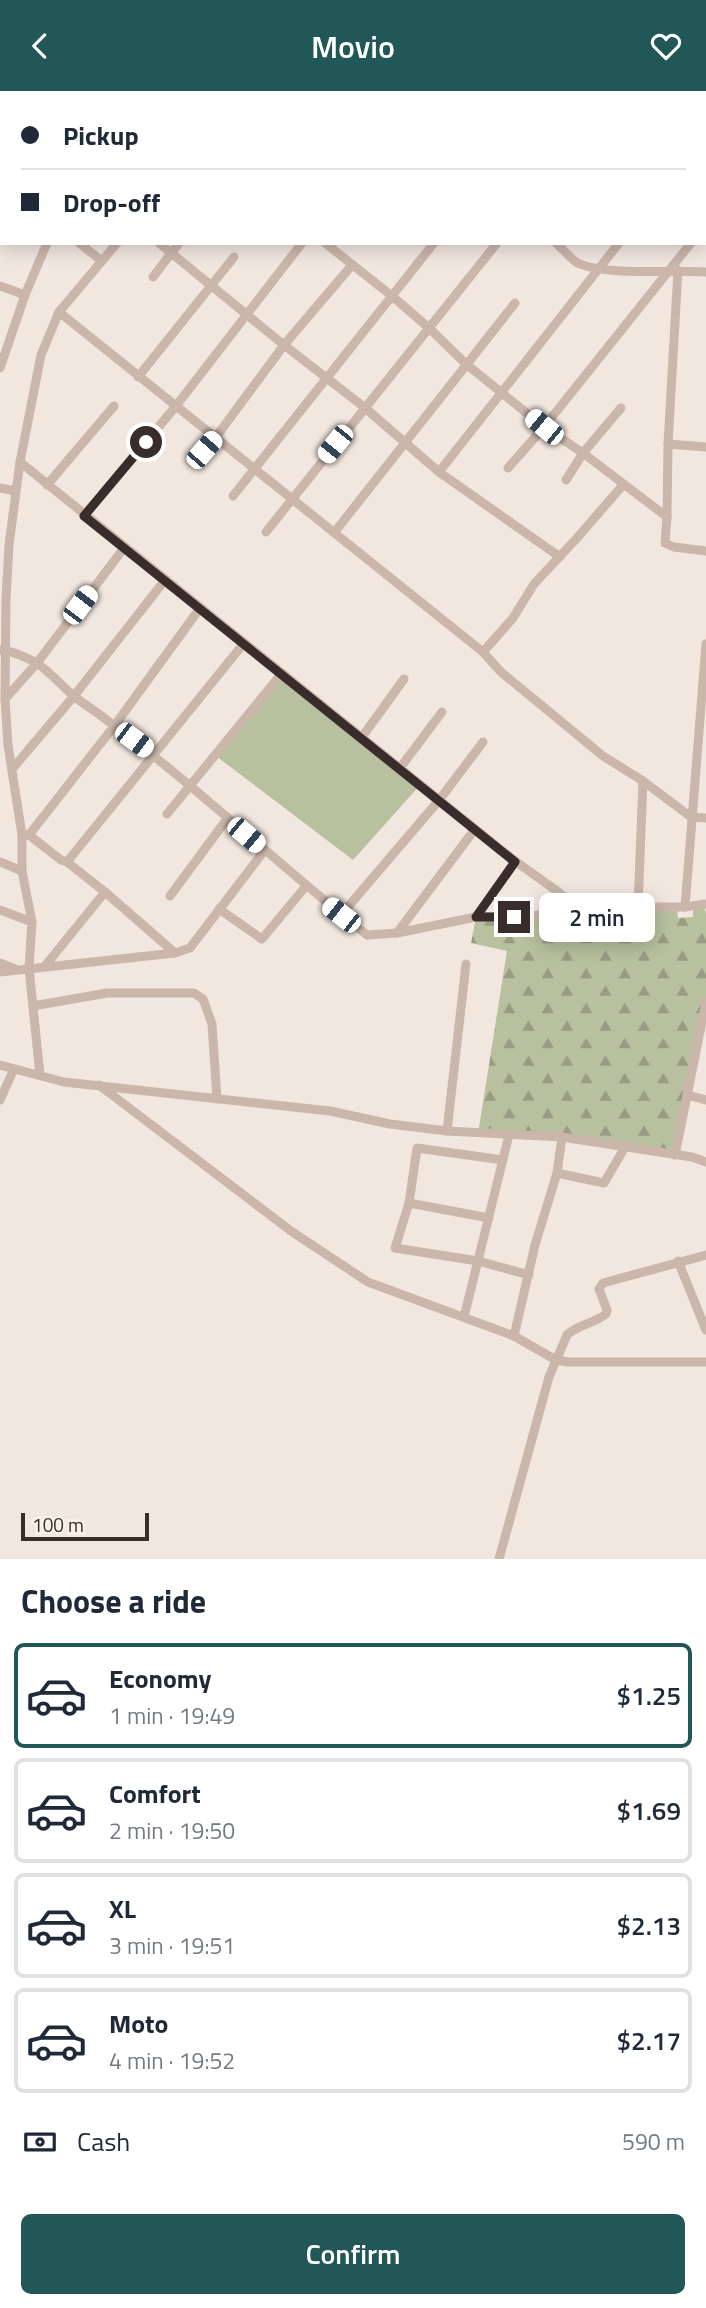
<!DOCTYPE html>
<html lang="en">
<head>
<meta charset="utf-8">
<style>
	:root { --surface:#fff; --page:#f2f2f3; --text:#1f2937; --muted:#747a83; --line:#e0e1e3; --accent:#215857 }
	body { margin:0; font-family:"Titillium Web",sans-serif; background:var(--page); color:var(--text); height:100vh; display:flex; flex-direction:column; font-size:26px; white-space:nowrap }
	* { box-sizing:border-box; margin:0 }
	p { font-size:23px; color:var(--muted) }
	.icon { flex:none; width:38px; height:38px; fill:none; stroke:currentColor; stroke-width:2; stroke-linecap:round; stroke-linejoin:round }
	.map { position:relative; height:1468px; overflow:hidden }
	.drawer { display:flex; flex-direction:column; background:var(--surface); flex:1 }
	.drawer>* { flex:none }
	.guide { position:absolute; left:0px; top:0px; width:707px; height:154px; box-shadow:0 4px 18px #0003; display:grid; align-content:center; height:154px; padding:0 21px; background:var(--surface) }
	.scale { position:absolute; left:21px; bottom:18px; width:128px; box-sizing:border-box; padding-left:7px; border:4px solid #382d2a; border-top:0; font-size:19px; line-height:24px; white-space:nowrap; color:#382d2a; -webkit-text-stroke:5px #f9f2eb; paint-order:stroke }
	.end { position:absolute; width:32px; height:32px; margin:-16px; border:9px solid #382d2a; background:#fff; box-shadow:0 0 0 4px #fff }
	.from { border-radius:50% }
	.bubble { position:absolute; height:49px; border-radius:10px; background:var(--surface); box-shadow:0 4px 18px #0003; font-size:23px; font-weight:600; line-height:49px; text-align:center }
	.car { position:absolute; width:21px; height:42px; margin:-21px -10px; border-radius:9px; box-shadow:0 0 5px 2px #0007; background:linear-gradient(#fff 24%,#345 0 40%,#fff 0 76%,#345 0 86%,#fff 0) }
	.guide b { display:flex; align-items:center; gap:24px; height:66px; font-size:26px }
	.guide b+b { border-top:2px solid var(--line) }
	.guide i { width:18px; height:18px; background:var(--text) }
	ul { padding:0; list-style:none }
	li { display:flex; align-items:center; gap:21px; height:105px; margin:0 14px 10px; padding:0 7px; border:4px solid var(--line); border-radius:10px }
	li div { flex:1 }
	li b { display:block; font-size:26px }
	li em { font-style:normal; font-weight:600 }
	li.selected { border-color:var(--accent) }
	li>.icon { width:63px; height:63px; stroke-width:1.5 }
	h2 { padding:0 21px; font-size:32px; line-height:84px }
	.pay { display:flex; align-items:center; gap:18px; height:77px; padding:0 21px; font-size:26px }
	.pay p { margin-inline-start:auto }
	.cta { display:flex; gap:14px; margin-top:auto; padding:14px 21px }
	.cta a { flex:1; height:80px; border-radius:10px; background:var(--accent); color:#fff; font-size:28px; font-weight:600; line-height:80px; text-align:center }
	header { display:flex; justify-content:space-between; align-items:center; height:91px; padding:0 21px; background:var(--accent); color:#fff; font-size:32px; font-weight:600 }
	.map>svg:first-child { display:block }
	.forest { fill:url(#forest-firs) }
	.park { fill:#b8c09f }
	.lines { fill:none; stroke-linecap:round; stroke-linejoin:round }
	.street { stroke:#cab6ab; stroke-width:9 }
	.route { stroke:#382d2a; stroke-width:9 }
</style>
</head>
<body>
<header><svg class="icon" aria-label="back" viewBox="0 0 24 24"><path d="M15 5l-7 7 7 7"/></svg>Movio<svg class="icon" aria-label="heart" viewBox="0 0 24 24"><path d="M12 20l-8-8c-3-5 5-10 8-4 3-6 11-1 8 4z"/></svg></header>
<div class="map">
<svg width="706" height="1468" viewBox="0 0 706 1468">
	<defs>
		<pattern id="forest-firs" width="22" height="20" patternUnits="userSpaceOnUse" patternTransform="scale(1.75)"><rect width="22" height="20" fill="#b8c09f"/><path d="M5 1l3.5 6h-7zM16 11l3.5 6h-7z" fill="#979c82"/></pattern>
	</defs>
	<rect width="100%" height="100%" fill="#f2e7df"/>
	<path class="forest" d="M703,813l3,9v90l-31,152 -100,-16 -97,-5 29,-183 -36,-8 5,-26 24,1 77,-11h100l1,11 15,-1v-12z"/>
	<path class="park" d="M282,582l139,111 -68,76 -137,-104z"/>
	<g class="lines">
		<g class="street">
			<path d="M356,0l2,2"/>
			<path d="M584,0l2,2"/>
			<path d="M145,2l2,-2"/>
			<path d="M234,2l2,-2"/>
			<path d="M301,2l1,-2"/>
			<path d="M424,2l1,-2"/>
			<path d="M485,2l1,-2"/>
			<path d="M545,2l1,-2"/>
			<path d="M644,2l1,-2"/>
			<path d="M702,2l2,-2"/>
			<path d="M705,71l1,-1"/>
			<path d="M0,101h2"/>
			<path d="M705,118l1,1"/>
			<path d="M705,135l1,-1"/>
			<path d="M79,152l23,18"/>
			<path d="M159,152l125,102 80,62 75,65 121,85"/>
			<path d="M325,152l67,53 37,32 37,36 78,63 39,26 84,64 1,-73 10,-174"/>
			<path d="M556,152c7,6 13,14 20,19 23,14 101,8 130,10"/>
			<path d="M153,186l26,-34"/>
			<path d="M0,195l25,9"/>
			<path d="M59,221l424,340 18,20 102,84 40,25 48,36 15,1"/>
			<path d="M0,277l25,-73 22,-52"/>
			<path d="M138,286l96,-120"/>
			<path d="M668,353l38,3"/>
			<path d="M20,371l495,399 42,30 20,16h108l21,-3"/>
			<path d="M193,372l23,-26 68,-92 68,-80"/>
			<path d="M508,377l36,-41 147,-184"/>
			<path d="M439,381l180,-229"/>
			<path d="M566,389l17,-27 38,-45"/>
			<path d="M47,394l67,-79"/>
			<path d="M0,397l15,3"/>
			<path d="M233,405l201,-253"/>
			<path d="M84,425l92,-110 126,-163"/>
			<path d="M667,426l-2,26 9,4 32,4"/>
			<path d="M266,441l231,-289"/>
			<path d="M334,442l181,-230"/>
			<path d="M0,559c11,0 25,7 35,12 16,10 29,27 44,38 102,71 191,158 288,235l30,-2 79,-16h53l48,-10"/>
			<path d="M483,561l30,-34 21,-34 43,-46 46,-53"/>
			<path d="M5,608l32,-36 87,-115"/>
			<path d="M362,646l42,-58"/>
			<path d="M13,677l61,-72 91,-116"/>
			<path d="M400,677l42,-56"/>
			<path d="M167,723l115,-141"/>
			<path d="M22,744h7l32,25 6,2 177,-219"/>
			<path d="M29,744l86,-110 85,-117"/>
			<path d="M0,771l22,9"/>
			<path d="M67,771l38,30 70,61"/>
			<path d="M170,805l57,-77"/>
			<path d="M638,816l5,-126"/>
			<path d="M685,816l21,-263"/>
			<path d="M219,818l43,30 44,-53"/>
			<path d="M0,819l32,12"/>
			<path d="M341,824l99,-116 43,-57"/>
			<path d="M476,826l39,-56"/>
			<path d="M397,842l78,-104"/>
			<path d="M0,872l15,6"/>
			<path d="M45,875l60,-74"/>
			<path d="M0,881l175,-19 15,-5 74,-97"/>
			<path d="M33,915l74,-13h87l9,6 9,25 5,75"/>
			<path d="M0,974l64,17 266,29 60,13 57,7 115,6 130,20 14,5"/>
			<path d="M40,984l-11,-107 3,-46 -10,-51v-36l-14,-90 -3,-46 1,-100 3,-54 11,-83 21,-107 18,-43 58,-69"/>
			<path d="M99,994l192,146 77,51 146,54 42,24 12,2h138"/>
			<path d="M687,1004l19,5"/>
			<path d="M0,1009l14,-31"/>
			<path d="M447,1040l19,-167"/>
			<path d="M675,1064l31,-153"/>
			<path d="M557,1082l47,10 21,-36"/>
			<path d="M409,1112l8,-55 86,12"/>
			<path d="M489,1127l-80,-15 -14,45 83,13 51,14"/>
			<path d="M678,1170l28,69"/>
			<path d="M464,1226l45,-182"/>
			<path d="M514,1245l21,-91 22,-72 5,-36"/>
			<path d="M499,1468l50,-182 18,-42c10,-10 26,-11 39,-21l1,-4 -8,-21 4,-6 103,-28"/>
		</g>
	</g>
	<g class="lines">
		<path class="route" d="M146,351l-62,74 431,346 -39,55h38"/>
	</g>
</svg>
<div class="scale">100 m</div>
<i class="end from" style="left:146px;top:351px"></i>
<i class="end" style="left:514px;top:826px"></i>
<div class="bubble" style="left:539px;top:802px;width:116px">2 min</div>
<i class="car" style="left:544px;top:336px;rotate:309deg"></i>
<i class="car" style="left:335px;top:353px;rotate:219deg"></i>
<i class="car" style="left:204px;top:359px;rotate:41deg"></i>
<i class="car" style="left:80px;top:514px;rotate:37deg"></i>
<i class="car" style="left:134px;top:649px;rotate:127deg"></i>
<i class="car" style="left:246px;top:744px;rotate:130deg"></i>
<i class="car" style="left:341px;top:824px;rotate:308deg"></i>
<div class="guide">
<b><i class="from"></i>Pickup</b>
<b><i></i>Drop-off</b>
</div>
</div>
<section class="drawer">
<h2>Choose a ride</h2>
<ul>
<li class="selected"><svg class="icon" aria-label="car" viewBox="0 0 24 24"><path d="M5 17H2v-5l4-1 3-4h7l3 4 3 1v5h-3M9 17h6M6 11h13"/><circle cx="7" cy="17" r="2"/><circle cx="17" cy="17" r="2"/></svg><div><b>Economy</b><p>1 min · 19:49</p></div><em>$1.25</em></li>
<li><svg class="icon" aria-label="car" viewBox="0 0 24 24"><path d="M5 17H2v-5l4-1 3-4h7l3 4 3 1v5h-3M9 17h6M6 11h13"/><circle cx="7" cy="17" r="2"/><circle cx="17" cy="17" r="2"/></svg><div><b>Comfort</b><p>2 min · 19:50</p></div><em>$1.69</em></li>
<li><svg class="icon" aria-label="car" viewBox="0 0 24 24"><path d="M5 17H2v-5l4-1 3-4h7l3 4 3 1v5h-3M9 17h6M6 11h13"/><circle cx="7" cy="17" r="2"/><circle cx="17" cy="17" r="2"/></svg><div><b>XL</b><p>3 min · 19:51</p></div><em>$2.13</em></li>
<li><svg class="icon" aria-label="car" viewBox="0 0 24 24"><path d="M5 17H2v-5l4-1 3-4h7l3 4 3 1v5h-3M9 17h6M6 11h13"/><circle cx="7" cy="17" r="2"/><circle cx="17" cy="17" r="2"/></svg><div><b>Moto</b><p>4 min · 19:52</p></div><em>$2.17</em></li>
</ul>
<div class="pay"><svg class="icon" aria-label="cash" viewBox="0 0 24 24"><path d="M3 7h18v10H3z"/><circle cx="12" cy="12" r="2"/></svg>Cash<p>590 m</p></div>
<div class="cta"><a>Confirm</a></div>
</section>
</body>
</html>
